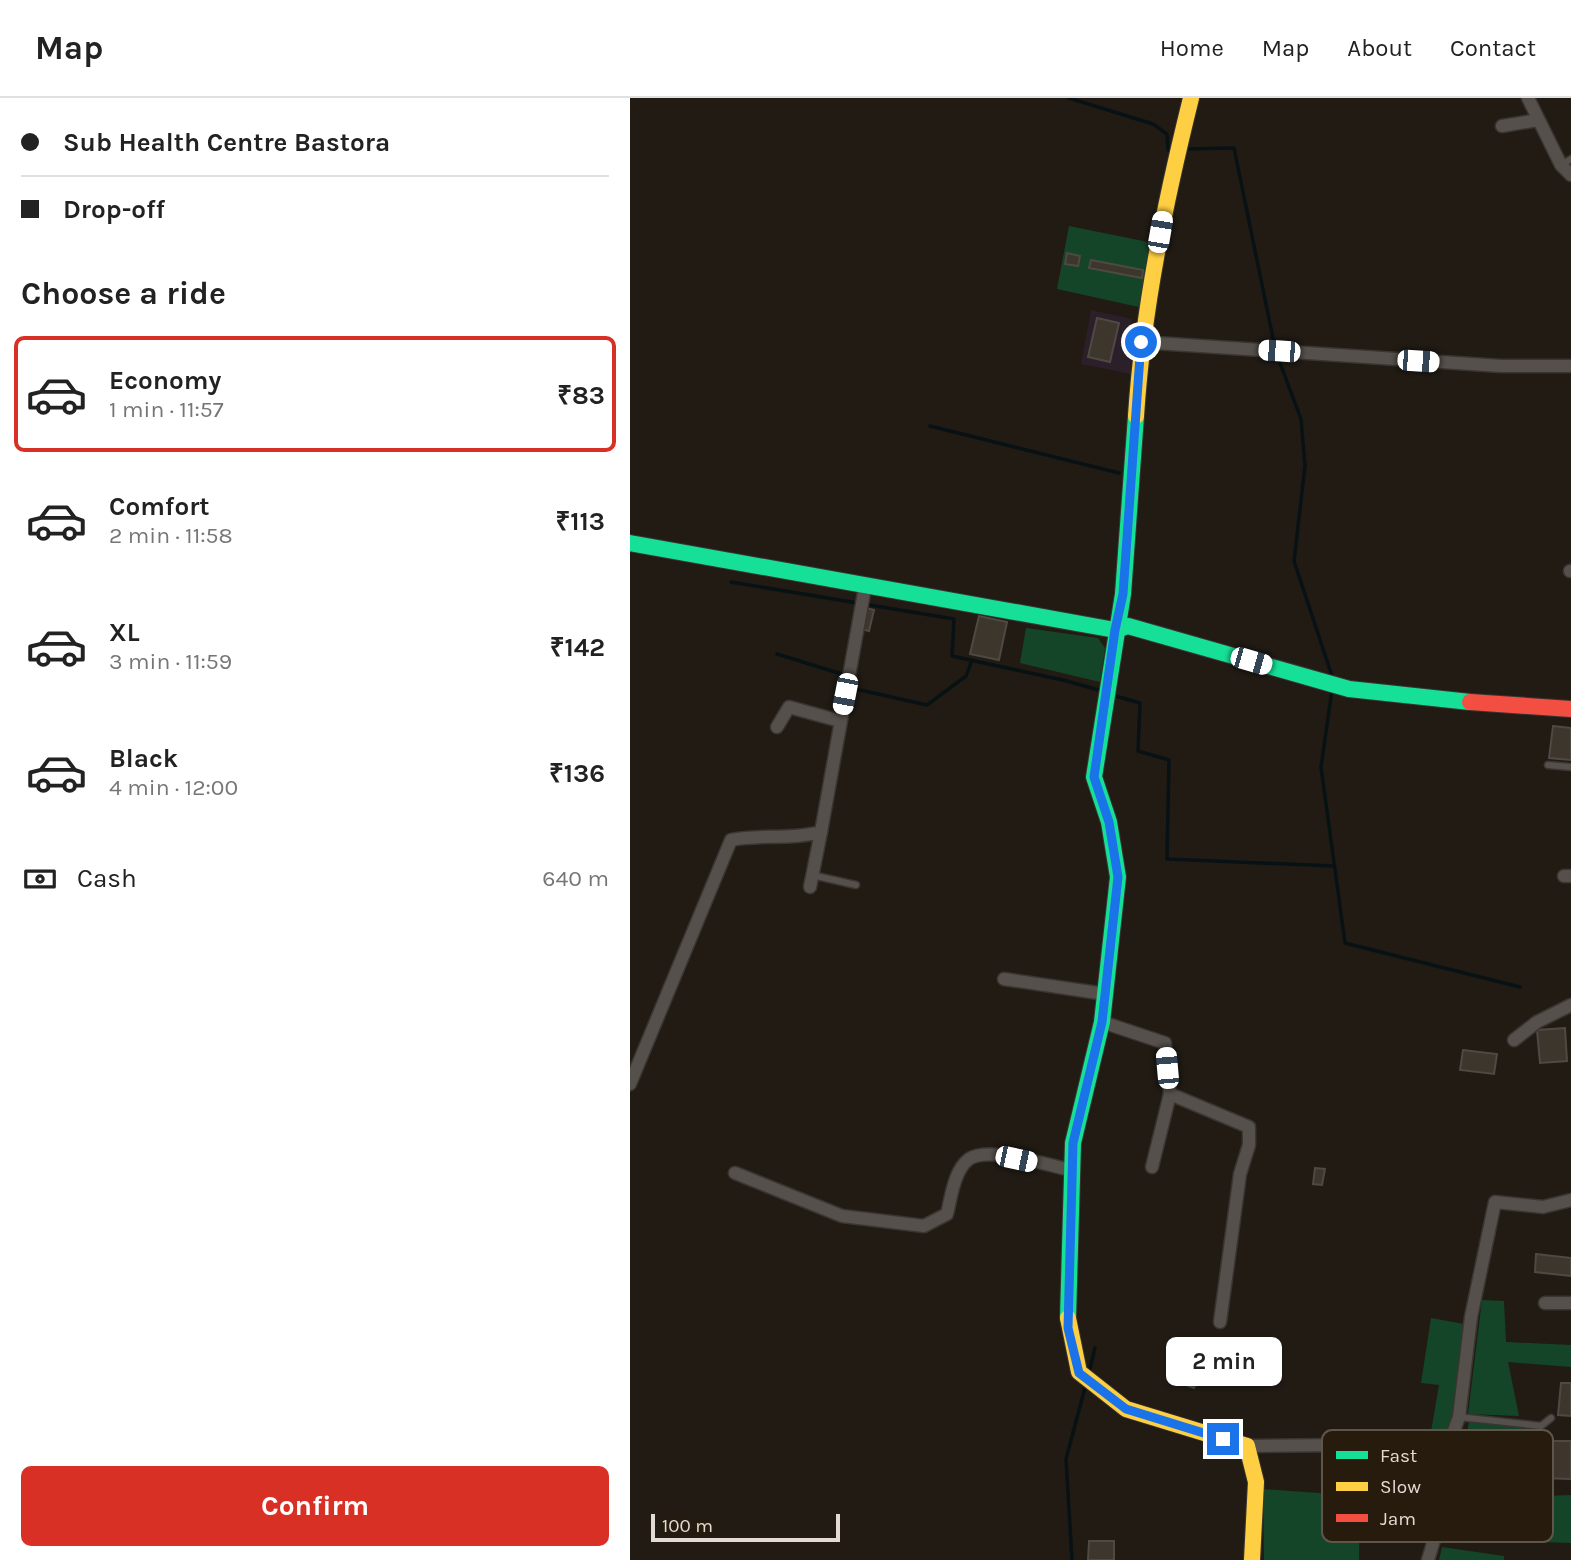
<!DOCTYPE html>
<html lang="en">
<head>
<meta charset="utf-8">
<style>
	:root { --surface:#fff; --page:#f2f2f2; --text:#222; --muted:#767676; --line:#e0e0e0; --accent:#d93025 }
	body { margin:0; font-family:Karla,sans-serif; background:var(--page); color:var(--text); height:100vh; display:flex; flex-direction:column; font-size:26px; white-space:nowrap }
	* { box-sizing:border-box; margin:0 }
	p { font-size:23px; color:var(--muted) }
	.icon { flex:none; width:38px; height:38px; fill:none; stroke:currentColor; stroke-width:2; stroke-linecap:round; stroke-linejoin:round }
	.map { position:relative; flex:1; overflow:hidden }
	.drawer { display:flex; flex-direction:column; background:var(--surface); width:630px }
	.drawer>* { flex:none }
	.banner { display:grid; align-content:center; height:154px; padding:0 21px; background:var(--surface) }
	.scale { position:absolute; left:21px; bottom:18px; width:189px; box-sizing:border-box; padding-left:7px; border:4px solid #e3dbd2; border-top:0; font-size:19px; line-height:24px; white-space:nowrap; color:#e3dbd2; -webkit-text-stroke:5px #271b0e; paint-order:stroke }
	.end { position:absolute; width:32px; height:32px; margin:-16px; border:9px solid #1a73e8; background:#fff; box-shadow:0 0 0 4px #fff }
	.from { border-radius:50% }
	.bubble { position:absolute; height:49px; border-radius:10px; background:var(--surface); box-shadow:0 2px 5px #0004; font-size:23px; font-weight:700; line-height:49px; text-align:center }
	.car { position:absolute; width:21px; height:42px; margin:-21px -10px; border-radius:9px; box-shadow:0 0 5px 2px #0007; background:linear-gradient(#fff 24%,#345 0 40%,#fff 0 76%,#345 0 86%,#fff 0) }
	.banner b { display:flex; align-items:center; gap:24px; height:66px; font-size:26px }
	.banner b+b { border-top:2px solid var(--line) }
	.banner i { width:18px; height:18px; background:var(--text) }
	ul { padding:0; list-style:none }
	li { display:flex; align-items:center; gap:21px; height:116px; margin:0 14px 10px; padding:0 7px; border:4px solid transparent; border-radius:10px }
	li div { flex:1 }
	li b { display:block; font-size:26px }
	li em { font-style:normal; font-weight:700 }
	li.selected { border-color:var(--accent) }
	li>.icon { width:63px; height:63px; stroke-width:1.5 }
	h2 { padding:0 21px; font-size:32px; line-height:84px }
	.pay { display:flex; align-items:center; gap:18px; height:77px; padding:0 21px; font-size:26px }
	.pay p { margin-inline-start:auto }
	.button { display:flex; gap:14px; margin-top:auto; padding:14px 21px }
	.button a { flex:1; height:80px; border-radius:10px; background:var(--accent); color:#fff; font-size:28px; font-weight:700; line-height:80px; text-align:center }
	header { display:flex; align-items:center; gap:42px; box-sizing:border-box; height:98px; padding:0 35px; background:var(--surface); border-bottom:2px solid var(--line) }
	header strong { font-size:33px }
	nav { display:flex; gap:38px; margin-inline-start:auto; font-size:24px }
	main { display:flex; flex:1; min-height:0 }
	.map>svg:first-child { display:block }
	.commercial { fill:#2b1f2a }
	.green { fill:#154528 }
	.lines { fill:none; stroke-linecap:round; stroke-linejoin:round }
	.stream { stroke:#081215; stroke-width:3.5 }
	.building { fill:#3d362c; stroke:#4e4943; stroke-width:2 }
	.lane-casing { stroke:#393530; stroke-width:9 }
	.street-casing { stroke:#393530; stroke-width:15 }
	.fast-casing { stroke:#393530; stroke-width:18 }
	.slow-casing { stroke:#393530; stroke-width:18 }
	.jam-casing { stroke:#393530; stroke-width:18 }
	.lane { stroke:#55504b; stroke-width:6 }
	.street { stroke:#55504b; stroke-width:12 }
	.fast { stroke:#16e098; stroke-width:16 }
	.slow { stroke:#ffcf43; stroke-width:16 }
	.jam { stroke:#f24e42; stroke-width:16 }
	.route { stroke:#1a73e8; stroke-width:9 }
	.key { fill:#271b0e; stroke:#5f5549; stroke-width:2 }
	.key-label { font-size:19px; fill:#e3dbd2 }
</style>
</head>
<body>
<header>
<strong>Map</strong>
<nav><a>Home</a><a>Map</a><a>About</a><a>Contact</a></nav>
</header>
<main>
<section class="drawer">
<div class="banner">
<b><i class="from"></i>Sub Health Centre Bastora</b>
<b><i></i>Drop-off</b>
</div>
<h2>Choose a ride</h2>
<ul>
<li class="selected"><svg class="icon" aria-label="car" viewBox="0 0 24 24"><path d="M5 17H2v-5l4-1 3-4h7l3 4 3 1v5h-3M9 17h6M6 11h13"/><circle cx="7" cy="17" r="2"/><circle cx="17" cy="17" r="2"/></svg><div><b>Economy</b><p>1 min · 11:57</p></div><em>₹83</em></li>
<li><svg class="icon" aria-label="car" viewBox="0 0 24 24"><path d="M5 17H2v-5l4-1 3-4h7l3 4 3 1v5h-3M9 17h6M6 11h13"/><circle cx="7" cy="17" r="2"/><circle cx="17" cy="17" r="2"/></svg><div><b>Comfort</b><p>2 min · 11:58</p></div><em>₹113</em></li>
<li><svg class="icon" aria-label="car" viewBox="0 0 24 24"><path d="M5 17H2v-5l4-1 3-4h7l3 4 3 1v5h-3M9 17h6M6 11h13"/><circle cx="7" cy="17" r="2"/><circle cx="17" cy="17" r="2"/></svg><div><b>XL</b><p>3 min · 11:59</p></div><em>₹142</em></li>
<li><svg class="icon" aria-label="car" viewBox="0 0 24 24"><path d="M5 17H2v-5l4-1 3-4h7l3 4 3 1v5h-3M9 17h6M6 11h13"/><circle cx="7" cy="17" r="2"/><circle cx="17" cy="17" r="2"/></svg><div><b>Black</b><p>4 min · 12:00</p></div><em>₹136</em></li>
</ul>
<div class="pay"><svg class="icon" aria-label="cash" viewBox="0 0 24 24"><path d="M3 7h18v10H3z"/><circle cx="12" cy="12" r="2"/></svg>Cash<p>640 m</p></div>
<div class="button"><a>Confirm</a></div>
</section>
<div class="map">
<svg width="941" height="1462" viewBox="0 0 941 1462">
	<rect width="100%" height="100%" fill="#211b14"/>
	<path class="commercial" d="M461,212l41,9 -1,55 -50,-10z"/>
	<g class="green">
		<path d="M439,128l84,17 -14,64 -82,-18z"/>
		<path d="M396,530l72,10 7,10 -5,34 -80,-19z"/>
		<path d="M852,1202l22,1 2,41 65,3v22l-63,-5 11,54 -51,-2z"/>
		<path d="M801,1220l33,6 -14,109 -19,-1 8,-47 -18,-2z"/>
		<path d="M839,1324l59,6 -3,22 -61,-3z"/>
		<path d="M633,1391l97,7 -1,64h-95z"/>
		<path d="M941,1397v48l-60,-2 5,-44z"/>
		<path d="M812,1449l62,9v4h-65z"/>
	</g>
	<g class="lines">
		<g class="stream">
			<path d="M439,0l84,26 14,10 1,16h4"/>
			<path d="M553,51l51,-1 41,200"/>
			<path d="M647,257l24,64 4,47 -11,95 39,118"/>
			<path d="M300,328l189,47"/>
			<path d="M101,484l223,37 -2,37 115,25 35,10"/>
			<path d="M147,556l68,21"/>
			<path d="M221,590l76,17 39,-29 6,-16"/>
			<path d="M702,592l-11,77 24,176 175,44"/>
			<path d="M482,597l28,8 -2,48 31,9 -2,99 167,7"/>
			<path d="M459,1275l6,-25"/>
			<path d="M442,1462l-6,-101 20,-75"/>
		</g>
	</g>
	<g class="building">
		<path d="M437,155l13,3 -2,10 -13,-2z"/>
		<path d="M461,162l52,10 -1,8 -53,-10z"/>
		<path d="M467,220l22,5 -9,39 -22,-5z"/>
		<path d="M236,510l8,2 -5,21 -8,-2z"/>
		<path d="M349,518l28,6 -8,38 -29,-6z"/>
		<path d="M923,628l18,2v32l-22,-2z"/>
		<path d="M935,930l2,33 -27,2 -3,-33z"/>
		<path d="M833,952l34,4 -3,20 -34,-4z"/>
		<path d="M685,1070l10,1 -3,16 -9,-1z"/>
		<path d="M906,1156l35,4v18l-36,-4z"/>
		<path d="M548,1249l27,11 -11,30 -27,-10z"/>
		<path d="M931,1285h10v33l-13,-1z"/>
		<path d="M911,1343h30v38l-30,-1z"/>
		<path d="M459,1443h25v19h-26z"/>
	</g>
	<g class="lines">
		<g class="lane-casing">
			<g id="lane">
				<path d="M931,67l10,-6"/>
				<path d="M918,667l23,2"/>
				<path d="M182,777l44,10"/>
				<path d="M829,1319l82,9 10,-8"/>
				<path d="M819,1346l73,10"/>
			</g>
		</g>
		<g class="street-casing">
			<g id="street">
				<path d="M898,0l33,67 10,10"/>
				<path d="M872,28l36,-6"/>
				<path d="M511,244l360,24h70"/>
				<path d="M940,473h1"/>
				<path d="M147,629l12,-20 51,14"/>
				<path d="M934,778h7"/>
				<path d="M180,789l11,-55"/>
				<path d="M374,881l101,15"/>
				<path d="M472,924l63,21 5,51 79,33v18l-9,29 -20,148"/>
				<path d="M884,942l23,-18 34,-17"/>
				<path d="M0,986l101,-244c30,-6 60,0 90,-8l44,-245"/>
				<path d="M522,1069l18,-73"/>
				<path d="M105,1075l107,43 82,10 23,-12c4,-16 7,-44 22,-55 20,-13 78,6 102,11"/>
				<path d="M915,1205h26"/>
				<path d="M617,1348l202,-2"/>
				<path d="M798,1462l12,-40 9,-76 10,-27 12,-100 24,-115 48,5 28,-7"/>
			</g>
		</g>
		<g class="fast-casing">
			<g id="fast">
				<path d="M0,445l485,87 13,-4 221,63 121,13"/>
				<path d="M438,1220l5,-175 29,-121 16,-145 -9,-55 -15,-45 29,-183 13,-178"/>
			</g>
		</g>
		<g class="slow-casing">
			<g id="slow">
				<path d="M506,318c7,-108 29,-213 55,-318"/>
				<path d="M438,1220l11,54 47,37 121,37 9,36 -4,78"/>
			</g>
		</g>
		<g class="jam-casing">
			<path id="jam" d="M840,604l101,7"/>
		</g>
		<use href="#lane" class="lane"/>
		<use href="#street" class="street"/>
		<use href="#fast" class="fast"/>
		<use href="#slow" class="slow"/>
		<use href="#jam" class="jam"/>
	</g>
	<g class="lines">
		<path class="route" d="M511,244l-18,252 -8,36 -21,147 15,45 9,55 -16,145 -29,121 -5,185 11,45 47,36 97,30"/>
	</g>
	<rect x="692" y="1332" width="231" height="112" rx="10" class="key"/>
	<rect x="706" y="1353" width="32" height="8" fill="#16e098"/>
	<rect x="706" y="1384" width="32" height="9" fill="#ffcf43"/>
	<rect x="706" y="1416" width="32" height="8" fill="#f24e42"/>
	<g class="key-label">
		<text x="750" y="1364">Fast</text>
		<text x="750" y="1395">Slow</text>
		<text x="750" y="1427">Jam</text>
	</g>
</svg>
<div class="scale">100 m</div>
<i class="end from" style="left:511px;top:244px"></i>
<i class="end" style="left:593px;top:1341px"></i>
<div class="bubble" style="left:536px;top:1239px;width:116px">2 min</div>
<i class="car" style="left:530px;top:134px;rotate:10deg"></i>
<i class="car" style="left:649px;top:253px;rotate:274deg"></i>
<i class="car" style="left:788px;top:263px;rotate:94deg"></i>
<i class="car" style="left:621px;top:563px;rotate:106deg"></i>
<i class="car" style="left:215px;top:596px;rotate:191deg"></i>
<i class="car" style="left:537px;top:970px;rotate:355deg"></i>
<i class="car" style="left:386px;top:1061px;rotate:102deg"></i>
</div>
</main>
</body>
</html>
